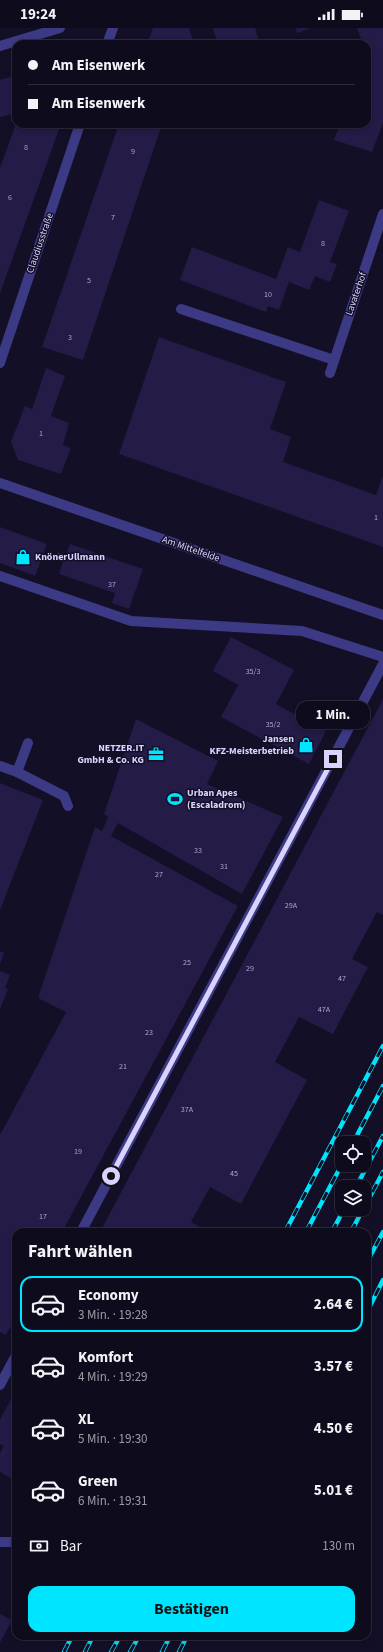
<!DOCTYPE html>
<html lang="de">
<head>
<meta charset="utf-8">
<style>
	:root { --surface:#0e0b1c; --page:#1c1929; --text:#f1f3f6; --muted:#9b9ba3; --line:#2e2b3b; --accent:#00e5ff }
	body { margin:0; font-family:"Source Sans 3",sans-serif; background:var(--page); color:var(--text); height:100vh; display:flex; flex-direction:column; font-size:15px; white-space:nowrap }
	* { box-sizing:border-box; margin:0 }
	p { font-size:13px; color:var(--muted) }
	.icon { flex:none; width:22px; height:22px; fill:none; stroke:currentColor; stroke-width:2; stroke-linecap:round; stroke-linejoin:round }
	.map { position:relative; flex:1; overflow:hidden }
	.panel { position:absolute; left:12px; top:1200px; width:359px; height:412px; display:flex; flex-direction:column; background:var(--surface); border-radius:12px; box-shadow:0 2px 6px #0003,0 0 0 1px var(--line) }
	.panel>* { flex:none }
	.banner { position:absolute; left:12px; top:12px; width:359px; height:88px; border-radius:12px; box-shadow:0 2px 6px #0003,0 0 0 1px var(--line); display:grid; align-content:center; height:88px; padding:0 16px; background:var(--surface) }
	.fabs { position:absolute; left:335px; top:1108px; display:grid; gap:8px }
	.fabs a { display:grid; place-items:center; width:36px; height:36px; border-radius:8px; background:var(--surface); box-shadow:0 2px 6px #0003,0 0 0 1px var(--line); font-size:20px }
	.end { position:absolute; width:18px; height:18px; margin:-9px; border:5px solid #d9d4ff; background:#111; box-shadow:0 0 0 2px #111 }
	.from { border-radius:50% }
	.bubble { position:absolute; height:28px; border-radius:12px; background:var(--surface); box-shadow:0 2px 6px #0003,0 0 0 1px var(--line); font-size:13px; font-weight:700; line-height:28px; text-align:center }
	.banner b { display:flex; align-items:center; gap:14px; height:38px; font-size:15px }
	.banner b+b { border-top:1px solid var(--line) }
	.banner i { width:10px; height:10px; background:var(--text) }
	ul { padding:0; list-style:none }
	li { display:flex; align-items:center; gap:12px; height:56px; margin:0 8px 6px; padding:0 8px; border:2px solid transparent; border-radius:12px }
	li div { flex:1 }
	li b { display:block; font-size:15px }
	li em { font-style:normal; font-weight:700 }
	li.on { border-color:var(--accent) }
	li>.icon { width:36px; height:36px; stroke-width:1.5 }
	h2 { padding:0 16px; font-size:18px; line-height:48px }
	.pay { display:flex; align-items:center; gap:10px; height:44px; padding:0 16px; font-size:15px }
	.pay p { margin-inline-start:auto }
	.button { display:flex; gap:8px; margin-top:auto; padding:8px 16px }
	.button a { flex:1; height:46px; border-radius:12px; background:var(--accent); color:#111; font-size:16px; font-weight:700; line-height:46px; text-align:center }
	.status { display:flex; justify-content:space-between; align-items:center; height:28px; padding:0 20px; background:var(--surface); direction:ltr }
	.status svg { height:11px; fill:currentColor }
	.map>svg:first-child { display:block }
	.building { fill:#241b47 }
	.lines { fill:none; stroke-linecap:round; stroke-linejoin:round }
	.service { stroke:#3d3a85; stroke-width:10 }
	.minor { stroke:#3d3a85; stroke-width:10 }
	.tertiary { stroke:#3d3a85; stroke-width:10 }
	.rail-casing { stroke:#00e5ff; stroke-width:4.5 }
	.rail { stroke:#130f26; stroke-width:3; stroke-dasharray:9; stroke-linecap:butt }
	.route { stroke:#d9d4ff; stroke-width:5 }
	.labels { text-anchor:middle; dominant-baseline:central; stroke-width:3; stroke-linejoin:round; paint-order:stroke }
	.number-label { font-size:8px; fill:#aca6d1 }
	.street-label { font-size:10px; fill:#d9d4ff; stroke:#130f26 }
	.poi-label { font-size:10px; font-weight:bold; fill:#d9d4ff; stroke:#130f26; text-anchor:start }
</style>
</head>
<body>
<div class="status"><b>19:24</b><svg viewBox="0 0 49 12"><path d="M0 12V9h3v3zM5 12V6h3v6zM10 12V3h3v9zM15 12V0h3v12zM26 1h20v11H26zM47 4h2v5h-2z"/></svg></div>
<div class="map">
<svg width="383" height="1624" viewBox="0 0 383 1624">
	<rect width="100%" height="100%" fill="#130f26"/>
	<g class="building">
		<path d="M153,0h36l5,16h-47z"/>
		<path d="M213,0h42l4,14 -5,2h-36z"/>
		<path d="M296,0h15l-14,5z"/>
		<path d="M357,0h26v95l-11,29 -38,-12 6,-16h27v-80h-4z"/>
		<path d="M16,47v38l-16,4v-37z"/>
		<path d="M16,96h45l-61,169v-125z"/>
		<path d="M119,96h43l-79,236 -41,-13z"/>
		<path d="M319,172l30,11 -19,51 7,2 -7,18 -15,-6 -6,14 -20,-8 -10,28 -11,-4 -2,6 -86,-32 12,-33 84,32 12,-32 12,5z"/>
		<path d="M159,309l127,45 -16,47 21,8 -8,25 93,33 7,-19v71l-264,-93z"/>
		<path d="M46,340l19,8 -14,40 18,7 -6,22 8,3 -10,26 -43,-14 -7,-18 14,-36 7,3z"/>
		<path d="M0,499l47,17 -12,32 -35,-13z"/>
		<path d="M70,516l73,25 -14,40 -17,-6 3,-10 -56,-19 4,-12 -8,-2 3,-8 8,3z"/>
		<path d="M231,609l63,33 -18,34 50,27 -17,33 -88,-47 17,-32 -25,-14z"/>
		<path d="M383,671v216l-6,-3 -25,47 16,8 -35,67 -34,-17 -24,45 32,18 -66,124 -31,-17 -19,35 19,10h-110z"/>
		<path d="M136,691l82,42 -11,23 76,33 -41,77 -124,-71 -7,13 127,70 -176,326h-46v85l-10,18 -6,-3v-197l66,-123 -28,-14 57,-171 7,4 6,-14 -4,-3z"/>
		<path d="M0,755l43,17 -43,110z"/>
		<path d="M0,923l4,2 -4,11z"/>
		<path d="M0,943l10,4 -5,13 3,1 -8,20z"/>
		<path d="M16,1362v91l-16,-9v-19l4,-7 -4,-2v-24z"/>
		<path d="M0,1586l12,6 -12,23z"/>
	</g>
	<g class="lines">
		<g class="service">
			<path d="M181,281l153,51"/>
			<path d="M0,548l131,45 171,10 81,26"/>
			<path d="M0,738l17,6 47,24 4,10"/>
			<path d="M17,744l11,-29"/>
			<path d="M81,1204l302,-568"/>
			<path d="M0,1357l16,-30"/>
		</g>
		<g class="minor">
			<path d="M107,16l6,-16"/>
			<path d="M0,18l60,-18"/>
			<path d="M0,335l80,-239"/>
			<path d="M330,345l53,-159"/>
			<path d="M0,1514h16"/>
		</g>
		<path class="tertiary" d="M0,455l383,132"/>
		<g class="rail-casing">
			<g id="rail">
				<path d="M353,1115l30,-57"/>
				<path d="M356,1159l27,-51"/>
				<path d="M364,1180l19,-36"/>
				<path d="M285,1204l98,-186"/>
				<path d="M306,1204l36,-68"/>
				<path d="M332,1204l12,-23"/>
				<path d="M351,1204l12,-23"/>
				<path d="M367,1234l16,-30"/>
				<path d="M367,1284l16,-32"/>
				<path d="M64,1624l8,-16"/>
				<path d="M85,1624l8,-16"/>
				<path d="M111,1624l9,-16"/>
				<path d="M130,1624l9,-16"/>
				<path d="M162,1624l8,-16"/>
				<path d="M179,1624l8,-16"/>
			</g>
		</g>
		<use href="#rail" class="rail"/>
	</g>
	<g class="lines">
		<path class="route" d="M111,1148l222,-417"/>
	</g>
	<defs>
		<g id="shop-bare" transform="scale(1.2)"><path d="M-5-2.5h2.3a2.7 3.5 0 0 1 5.4 0H5L5.5 6h-11ZM-1.5-2.5h3a1.5 2.3 0 0 0-3 0Z" fill="#00e5ff" stroke="#130f26" stroke-width="2.5" paint-order="stroke"/></g>
		<g id="office-bare" transform="scale(1.2)"><path d="M-6-3h4V-5.5h4V-3h4V5H-6ZM-1-4.5V-3h2v-1.5ZM-6 0V1H6V0Z" fill="#00e5ff" stroke="#130f26" stroke-width="2.5" paint-order="stroke"/></g>
		<g id="stadium-bare" transform="scale(1.2)"><path d="M0-5a6.5 5 0 1 0 0 10a6.5 5 0 1 0 0-10ZM-3.5-1.8h7v3.6h-7Z" fill="#00e5ff" stroke="#130f26" stroke-width="2.5" paint-order="stroke"/></g>
	</defs>
	<g fill-rule="evenodd">
		<use href="#shop-bare" x="23" y="529"/>
		<use href="#shop-bare" x="306" y="717"/>
		<use href="#office-bare" x="156" y="726"/>
		<use href="#stadium-bare" x="175" y="771"/>
	</g>
	<g class="labels">
		<g class="number-label">
			<text x="26" y="119">8</text>
			<text x="133" y="123">9</text>
			<text x="10" y="169">6</text>
			<text x="113" y="189">7</text>
			<text x="323" y="215">8</text>
			<text x="89" y="252">5</text>
			<text x="268" y="266">10</text>
			<text x="70" y="309">3</text>
			<text x="41" y="405">1</text>
			<text x="376" y="489">1</text>
			<text x="112" y="556">37</text>
			<text x="253" y="643">35/3</text>
			<text x="273" y="696">35/2</text>
			<text x="198" y="822">33</text>
			<text x="224" y="838">31</text>
			<text x="159" y="846">27</text>
			<text x="291" y="877">29A</text>
			<text x="187" y="934">25</text>
			<text x="250" y="940">29</text>
			<text x="342" y="950">47</text>
			<text x="324" y="981">47A</text>
			<text x="149" y="1004">23</text>
			<text x="123" y="1038">21</text>
			<text x="187" y="1081">37A</text>
			<text x="78" y="1123">19</text>
			<text x="234" y="1145">45</text>
			<text x="43" y="1188">17</text>
		</g>
		<g class="street-label">
			<text transform="translate(40 215) rotate(-71)">Claudiusstraße</text>
			<text transform="translate(356 266) rotate(-71)">Lavaterhof</text>
			<text transform="translate(191 521) rotate(19)">Am Mittelfelde</text>
		</g>
		<g class="poi-label">
			<text x="35" y="529">KnönerUllmann</text>
			<text x="294" y="711" text-anchor="end">Jansen<tspan x="294" dy="12">KFZ-Meisterbetrieb</tspan></text>
			<text x="144" y="720" text-anchor="end">NETZER.IT<tspan x="144" dy="12">GmbH &amp; Co. KG</tspan></text>
			<text x="187" y="765">Urban Apes<tspan x="187" dy="12">(Escaladrom)</tspan></text>
		</g>
	</g>
</svg>
<div class="fabs">
<a><svg class="icon" aria-label="locate" viewBox="0 0 24 24"><circle cx="12" cy="12" r="6"/><path d="M12 2v4M12 18v4M2 12h4M18 12h4"/></svg></a>
<a><svg class="icon" aria-label="layers" viewBox="0 0 24 24"><path d="M12 4l9 5-9 5-9-5zM3 14l9 5 9-5"/></svg></a>
</div>
<i class="end from" style="left:111px;top:1148px"></i>
<i class="end" style="left:333px;top:731px"></i>
<div class="bubble" style="left:296px;top:673px;width:74px">1 Min.</div>
<div class="banner">
<b><i class="from"></i>Am Eisenwerk</b>
<b><i></i>Am Eisenwerk</b>
</div>
<section class="panel">
<h2>Fahrt wählen</h2>
<ul>
<li class="on"><svg class="icon" aria-label="car" viewBox="0 0 24 24"><path d="M5 17H2v-5l4-1 3-4h7l3 4 3 1v5h-3M9 17h6M6 11h13"/><circle cx="7" cy="17" r="2"/><circle cx="17" cy="17" r="2"/></svg><div><b>Economy</b><p>3 Min. · 19:28</p></div><em>2.64 €</em></li>
<li><svg class="icon" aria-label="car" viewBox="0 0 24 24"><path d="M5 17H2v-5l4-1 3-4h7l3 4 3 1v5h-3M9 17h6M6 11h13"/><circle cx="7" cy="17" r="2"/><circle cx="17" cy="17" r="2"/></svg><div><b>Komfort</b><p>4 Min. · 19:29</p></div><em>3.57 €</em></li>
<li><svg class="icon" aria-label="car" viewBox="0 0 24 24"><path d="M5 17H2v-5l4-1 3-4h7l3 4 3 1v5h-3M9 17h6M6 11h13"/><circle cx="7" cy="17" r="2"/><circle cx="17" cy="17" r="2"/></svg><div><b>XL</b><p>5 Min. · 19:30</p></div><em>4.50 €</em></li>
<li><svg class="icon" aria-label="car" viewBox="0 0 24 24"><path d="M5 17H2v-5l4-1 3-4h7l3 4 3 1v5h-3M9 17h6M6 11h13"/><circle cx="7" cy="17" r="2"/><circle cx="17" cy="17" r="2"/></svg><div><b>Green</b><p>6 Min. · 19:31</p></div><em>5.01 €</em></li>
</ul>
<div class="pay"><svg class="icon" aria-label="cash" viewBox="0 0 24 24"><path d="M3 7h18v10H3z"/><circle cx="12" cy="12" r="2"/></svg>Bar<p>130 m</p></div>
<div class="button"><a>Bestätigen</a></div>
</section>
</div>
</body>
</html>
